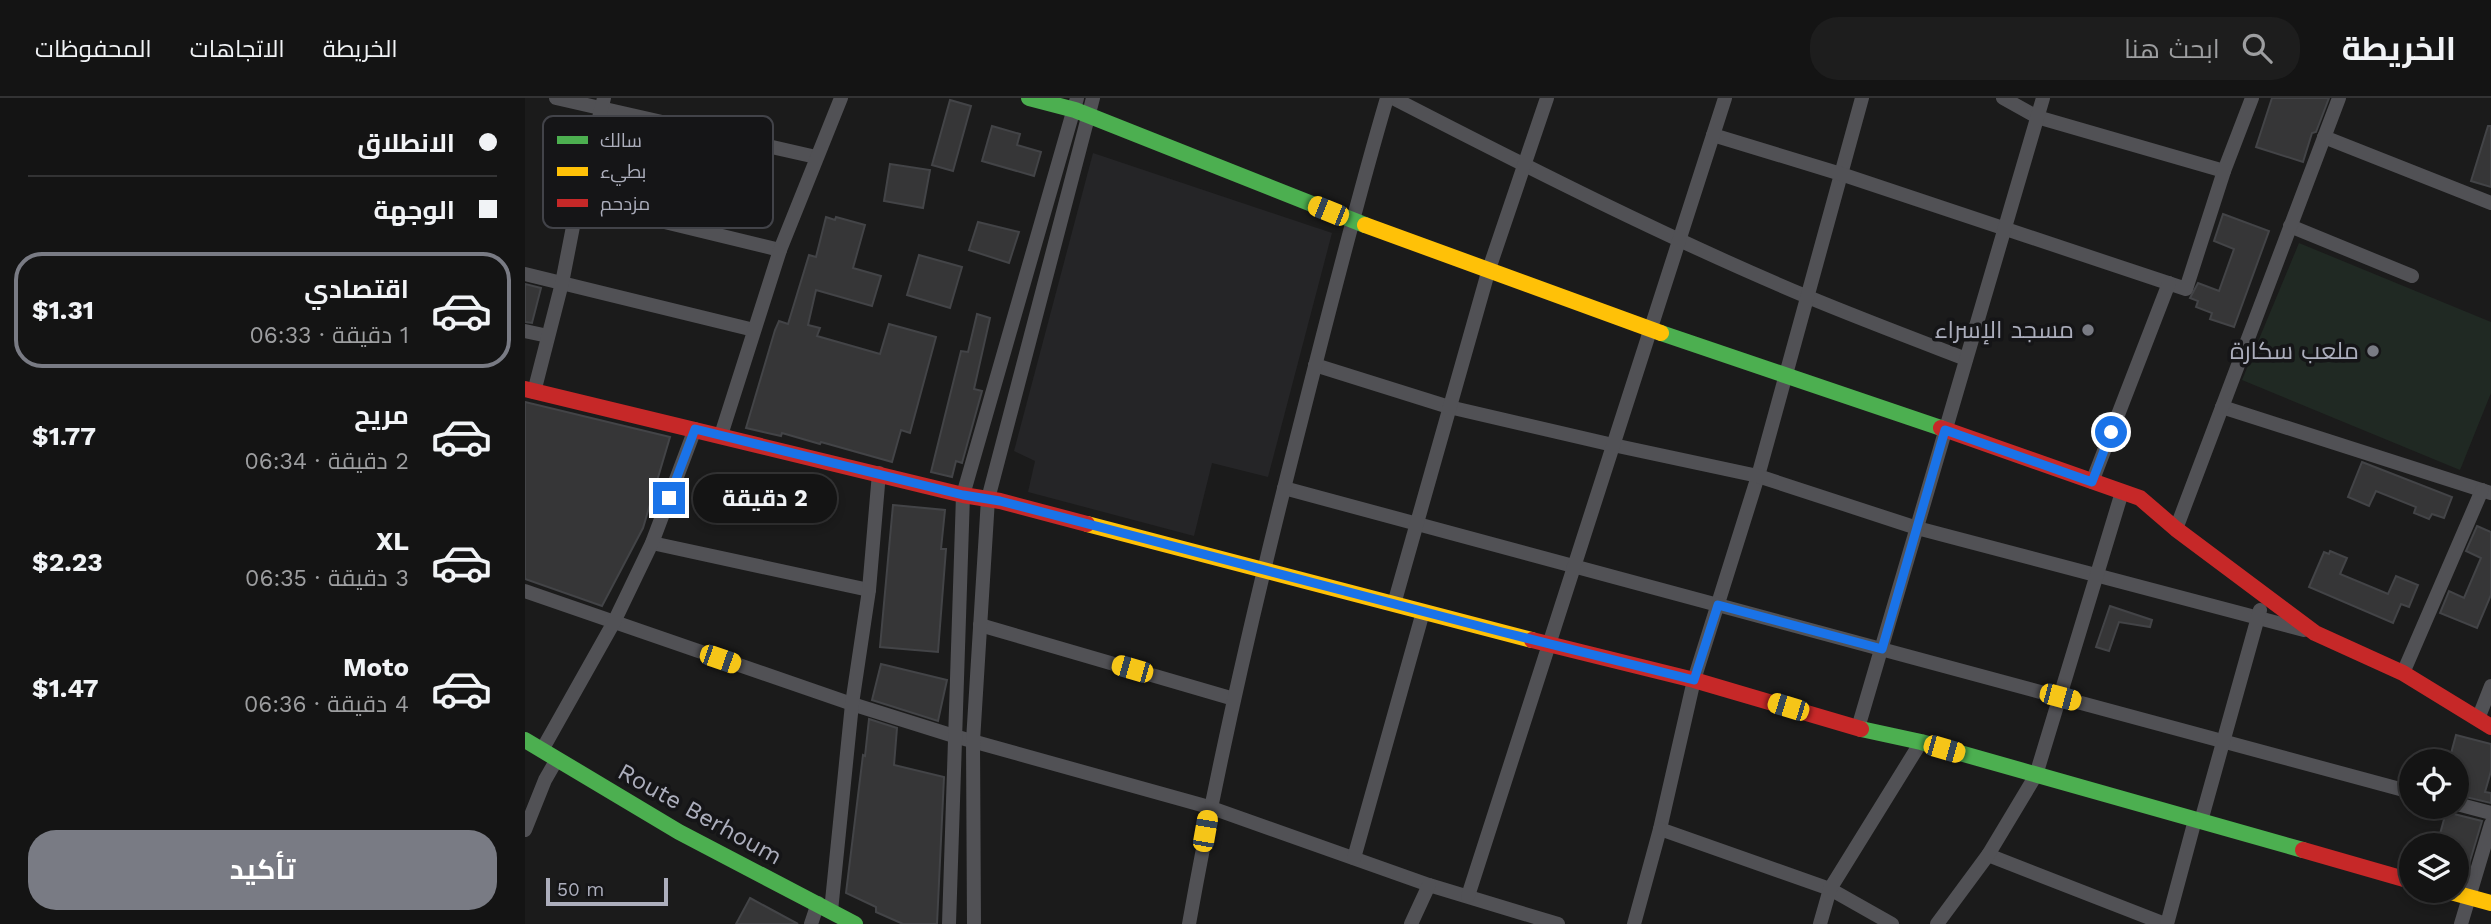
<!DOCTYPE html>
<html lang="ar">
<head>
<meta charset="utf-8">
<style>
	:root { --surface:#141414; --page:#1d1d1d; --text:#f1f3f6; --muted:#9d9ea0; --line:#333334; --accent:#797b84 }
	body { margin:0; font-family:"Work Sans",Cairo,sans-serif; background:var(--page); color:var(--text); direction:rtl; height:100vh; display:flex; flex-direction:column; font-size:26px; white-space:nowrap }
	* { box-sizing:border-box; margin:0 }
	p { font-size:23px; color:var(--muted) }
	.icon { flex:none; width:38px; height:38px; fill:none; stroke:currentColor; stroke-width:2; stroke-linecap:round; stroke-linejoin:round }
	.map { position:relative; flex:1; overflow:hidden; direction:ltr }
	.side { display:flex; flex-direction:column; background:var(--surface); width:525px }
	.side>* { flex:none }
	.top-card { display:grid; align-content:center; height:154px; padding:0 28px; background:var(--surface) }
	.tools { position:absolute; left:1874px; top:651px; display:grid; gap:14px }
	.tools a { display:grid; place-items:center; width:70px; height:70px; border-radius:50%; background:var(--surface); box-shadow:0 4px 10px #0003,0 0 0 2px var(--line); font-size:35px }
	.scale { position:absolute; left:21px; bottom:18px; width:122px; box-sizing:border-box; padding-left:7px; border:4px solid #acaebc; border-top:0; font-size:19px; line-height:24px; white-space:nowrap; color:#acaebc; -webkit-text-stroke:5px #151517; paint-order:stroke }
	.end { position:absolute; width:32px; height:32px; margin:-16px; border:9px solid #1a73e8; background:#fff; box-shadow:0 0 0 4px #fff }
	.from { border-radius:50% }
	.bubble { position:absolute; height:49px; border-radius:24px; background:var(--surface); box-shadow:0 4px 10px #0003,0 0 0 2px var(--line); font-size:23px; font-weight:700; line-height:49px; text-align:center; direction:rtl }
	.car { position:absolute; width:21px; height:42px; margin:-21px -10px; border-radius:9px; box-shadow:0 0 5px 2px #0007; background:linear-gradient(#f5c518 24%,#345 0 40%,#f5c518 0 76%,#345 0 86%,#f5c518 0) }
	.top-card b { display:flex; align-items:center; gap:24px; height:66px; font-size:26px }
	.top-card b+b { border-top:2px solid var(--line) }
	.top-card i { width:18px; height:18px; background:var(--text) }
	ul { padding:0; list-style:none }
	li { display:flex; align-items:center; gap:21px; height:116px; margin:0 14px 10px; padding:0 14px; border:4px solid transparent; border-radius:28px }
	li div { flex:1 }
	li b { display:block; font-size:26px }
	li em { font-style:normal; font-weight:700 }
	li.on { border-color:var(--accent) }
	li>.icon { width:63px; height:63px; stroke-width:1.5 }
	.action { display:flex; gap:14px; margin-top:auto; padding:14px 28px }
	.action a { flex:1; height:80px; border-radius:28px; background:var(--accent); color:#fff; font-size:28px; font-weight:700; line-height:80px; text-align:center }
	header { display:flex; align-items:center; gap:42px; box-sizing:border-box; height:98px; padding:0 35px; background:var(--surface); border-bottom:2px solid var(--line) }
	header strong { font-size:33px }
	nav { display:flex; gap:38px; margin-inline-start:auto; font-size:24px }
	.search { width:490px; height:63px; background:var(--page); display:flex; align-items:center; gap:18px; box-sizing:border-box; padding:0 24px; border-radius:28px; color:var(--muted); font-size:26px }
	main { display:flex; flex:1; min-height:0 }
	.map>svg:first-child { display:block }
	.built { fill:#252527 }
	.green { fill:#202923 }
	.building { fill:#363637; stroke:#434447; stroke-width:2 }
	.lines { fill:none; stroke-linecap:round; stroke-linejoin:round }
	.street { stroke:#515155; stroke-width:14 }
	.fast { stroke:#4caf50; stroke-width:16 }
	.slow { stroke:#ffc107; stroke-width:16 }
	.jam { stroke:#c62828; stroke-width:16 }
	.route { stroke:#1a73e8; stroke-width:9 }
	.poi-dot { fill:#797b84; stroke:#151517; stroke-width:2.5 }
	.labels { text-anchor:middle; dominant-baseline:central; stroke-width:7; stroke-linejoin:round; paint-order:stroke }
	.poi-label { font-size:24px; fill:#acaebc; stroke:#151517; text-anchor:end }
	.street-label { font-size:24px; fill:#acaebc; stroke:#151517 }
	.key { fill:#151517; stroke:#424349; stroke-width:2 }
	.key-label { font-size:19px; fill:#acaebc }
</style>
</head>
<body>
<header>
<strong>الخريطة</strong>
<div class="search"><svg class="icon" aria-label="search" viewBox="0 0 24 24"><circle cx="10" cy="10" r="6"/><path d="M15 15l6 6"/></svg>ابحث هنا</div>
<nav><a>الخريطة</a><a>الاتجاهات</a><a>المحفوظات</a></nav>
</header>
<main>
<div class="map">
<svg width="1966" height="826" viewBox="0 0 1966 826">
	<rect width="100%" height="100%" fill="#1b1b1b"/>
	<path class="built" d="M568,55l239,80 -64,244 -56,-14 -18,73 -166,-44 7,-31 -21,-10z"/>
	<path class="green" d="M1774,145l192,79v71l-31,77 -218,-90z"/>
	<g class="building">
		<path d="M1747,0h57l-13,34 -4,1 -9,29 -47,-15z"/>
		<path d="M425,2l21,6 -18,65 -21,-6z"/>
		<path d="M467,28l28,8 -3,11 24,7 -7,24 -52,-15z"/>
		<path d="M1963,28h3v61l-20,-6z"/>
		<path d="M365,66l40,6 -7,38 -39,-7z"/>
		<path d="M1698,116l46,17 -35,96 -24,-8 2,-6 -16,-6 2,-6 -8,-3 8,-15 21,8 15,-42 -20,-8z"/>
		<path d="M301,119l9,3 1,-3 29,8 -12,43 28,8 -9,30 -56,-16 -8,35 12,3 -3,8 63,18 9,-30 47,13 -26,96 -9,-3 -9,32 -71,-20 -1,2 -38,-11 -1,3 -35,-8 29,-98 4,-9 9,3 21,-69 7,2z"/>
		<path d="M453,124l41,10 -10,31 -40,-13z"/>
		<path d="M394,157l43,12 -12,41 -43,-13z"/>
		<path d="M0,186l16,4 -9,35 -7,-1z"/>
		<path d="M452,216l13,4 -16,71 8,2 -20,72 -6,-2 -4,16 -21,-5 30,-121 7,1z"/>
		<path d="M0,304l145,35 -27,91 -41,78 -77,-27z"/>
		<path d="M1837,364l90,35 -8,21 -12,-4 -3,5 -15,-6 2,-6 -40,-16 -7,15 -21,-9z"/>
		<path d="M368,407l52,5 -4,39h5l-8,103 -58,-5z"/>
		<path d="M1952,428l14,6v63l-14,33 -37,-15 9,-22 15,7 17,-40 -15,-7z"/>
		<path d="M1805,453l17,7 -7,16 48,20 8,-18 22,9 -9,22 -8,-3 -8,19 -84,-36 15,-35 5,2z"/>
		<path d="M1585,508l42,14 -2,7 -31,-5 -10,29 -13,-4z"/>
		<path d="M356,566l66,16 -9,41 -66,-21z"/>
		<path d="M344,621l28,9 -3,37 50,12 -7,147h-34l-27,-12v-5l-30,-14 17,-138 2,1z"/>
		<path d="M1931,637l35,9v27l-6,21 6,1v10l-34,-8v-34h-8z"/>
		<path d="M1921,714l36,9 -15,50 -10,-3v-23h-20z"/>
		<path d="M225,800l48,26h-62z"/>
	</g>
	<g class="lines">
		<g class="street">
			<path d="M31,0l260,59"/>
			<path d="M868,0c136,70 274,140 415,199 53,22 106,42 158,62"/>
			<path d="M1337,0l-104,378 -64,204 -34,149 170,60 62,35"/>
			<path d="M1478,0l34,19 187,54"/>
			<path d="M1188,37l128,39 345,115 38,-118 28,-73"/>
			<path d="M1799,39l167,66"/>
			<path d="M53,103l202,49"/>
			<path d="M1765,128l122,50"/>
			<path d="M0,176l229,56"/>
			<path d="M0,233l23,5"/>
			<path d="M790,267l134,42 164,38 145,31 159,52 387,102"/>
			<path d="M9,294l28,-109 16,-82 26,-103"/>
			<path d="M1697,309l269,86"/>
			<path d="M196,337l59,-185 61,-152"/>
			<path d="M1567,384l77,-199"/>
			<path d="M759,390l1127,304"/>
			<path d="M1651,431l163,-431"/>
			<path d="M127,445l217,47"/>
			<path d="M0,493l327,113 102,32 255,71 220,78 129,39"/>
			<path d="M869,506l95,-335 58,-171"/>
			<path d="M455,527l254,74"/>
			<path d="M1878,575l79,-183"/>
			<path d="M1953,621l13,-33"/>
			<path d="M1333,630l185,-630"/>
			<path d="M17,652l72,-128 38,-79 43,-114"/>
			<path d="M1932,706l34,9"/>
			<path d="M1676,723l59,-211"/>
			<path d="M0,732l20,-50 12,-21"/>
			<path d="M1463,757l177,69"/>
			<path d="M829,760l69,-246"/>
			<path d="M943,798l257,-798"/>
			<path d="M306,813l21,-207 17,-114 10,-117"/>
			<path d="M286,826l7,-21"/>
			<path d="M424,826l14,-429 114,-397"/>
			<path d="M449,826l-1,-183 15,-242 105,-401"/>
			<path d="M664,826c29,-164 67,-326 108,-487 29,-114 57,-227 90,-339"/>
			<path d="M886,826l18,-39"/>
			<path d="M1109,826l26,-95"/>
			<path d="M1295,826l10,-35 91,-147"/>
			<path d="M1412,826l51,-69 48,-80 86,-283"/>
			<path d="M1642,826l28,-104"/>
			<path d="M1936,826l30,-100"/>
		</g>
		<g class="fast">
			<path d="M504,0l46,12 290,115"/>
			<path d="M1136,235l280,95"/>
			<path d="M1336,631l60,13 382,108"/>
			<path d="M0,642l154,92 176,92"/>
		</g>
		<g class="slow">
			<path d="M840,127l296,108"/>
			<path d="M562,426l445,116"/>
			<path d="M1922,793l44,12"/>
		</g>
		<g class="jam">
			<path d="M0,291l438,106 37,6 87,23"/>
			<path d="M1416,330l199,70 36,31 139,104 88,40 88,54"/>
			<path d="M1007,542l162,40 167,49"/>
			<path d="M1778,752l108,31"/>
		</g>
	</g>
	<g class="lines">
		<path class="route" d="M144,400l26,-69 268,66 37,6 498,130 196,49 24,-75 164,44 63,-219 147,52 19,-50"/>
	</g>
	<g class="poi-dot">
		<circle cx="1563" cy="232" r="7"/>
		<circle cx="1848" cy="253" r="7"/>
	</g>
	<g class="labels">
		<g class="poi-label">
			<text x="1549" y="232">مسجد الإسراء</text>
			<text x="1834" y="253">ملعب سكارة</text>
		</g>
		<g class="street-label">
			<text transform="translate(175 716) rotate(29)">Route Berhoum</text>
		</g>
	</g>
	<rect x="18" y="18" width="230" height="112" rx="10" class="key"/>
	<rect x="32" y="38" width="31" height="8" fill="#4caf50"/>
	<rect x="32" y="69" width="31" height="9" fill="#ffc107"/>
	<rect x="32" y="101" width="31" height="8" fill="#c62828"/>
	<g class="key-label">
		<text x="75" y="49">سالك</text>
		<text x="75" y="80">بطيء</text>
		<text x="75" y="112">مزدحم</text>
	</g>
</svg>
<div class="tools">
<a><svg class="icon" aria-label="locate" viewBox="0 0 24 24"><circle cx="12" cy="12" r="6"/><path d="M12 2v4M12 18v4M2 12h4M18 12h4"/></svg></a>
<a><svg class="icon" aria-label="layers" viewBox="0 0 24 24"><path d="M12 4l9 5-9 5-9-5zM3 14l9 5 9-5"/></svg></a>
</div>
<div class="scale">50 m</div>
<i class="end from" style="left:1586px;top:334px"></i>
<i class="end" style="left:144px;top:400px"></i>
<div class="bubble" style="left:168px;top:376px;width:144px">2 دقيقة</div>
<i class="car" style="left:803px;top:113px;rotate:292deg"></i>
<i class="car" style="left:195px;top:561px;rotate:109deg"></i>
<i class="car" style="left:607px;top:571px;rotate:286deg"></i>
<i class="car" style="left:1535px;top:599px;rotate:105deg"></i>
<i class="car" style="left:1263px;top:609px;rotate:287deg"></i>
<i class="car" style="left:1419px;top:651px;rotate:106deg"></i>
<i class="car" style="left:680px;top:733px;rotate:10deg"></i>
</div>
<section class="side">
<div class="top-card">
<b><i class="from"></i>الانطلاق</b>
<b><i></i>الوجهة</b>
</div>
<ul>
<li class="on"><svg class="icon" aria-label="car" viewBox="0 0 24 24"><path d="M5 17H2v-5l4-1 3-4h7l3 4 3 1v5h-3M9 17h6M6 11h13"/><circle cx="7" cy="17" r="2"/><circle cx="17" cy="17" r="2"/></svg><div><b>اقتصادي</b><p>1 دقيقة · 06:33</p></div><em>$1.31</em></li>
<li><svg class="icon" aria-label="car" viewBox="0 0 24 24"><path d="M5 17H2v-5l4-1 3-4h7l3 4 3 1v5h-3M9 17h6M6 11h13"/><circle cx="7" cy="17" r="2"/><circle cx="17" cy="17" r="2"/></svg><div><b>مريح</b><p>2 دقيقة · 06:34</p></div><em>$1.77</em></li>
<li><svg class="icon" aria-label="car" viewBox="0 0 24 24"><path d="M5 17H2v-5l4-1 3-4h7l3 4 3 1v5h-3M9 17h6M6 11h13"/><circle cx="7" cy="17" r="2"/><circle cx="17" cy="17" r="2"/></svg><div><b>XL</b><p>3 دقيقة · 06:35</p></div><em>$2.23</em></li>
<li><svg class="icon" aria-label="car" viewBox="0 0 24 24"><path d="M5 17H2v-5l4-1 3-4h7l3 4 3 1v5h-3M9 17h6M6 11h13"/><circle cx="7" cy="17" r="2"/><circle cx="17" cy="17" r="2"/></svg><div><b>Moto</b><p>4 دقيقة · 06:36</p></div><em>$1.47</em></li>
</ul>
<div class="action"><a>تأكيد</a></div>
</section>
</main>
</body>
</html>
